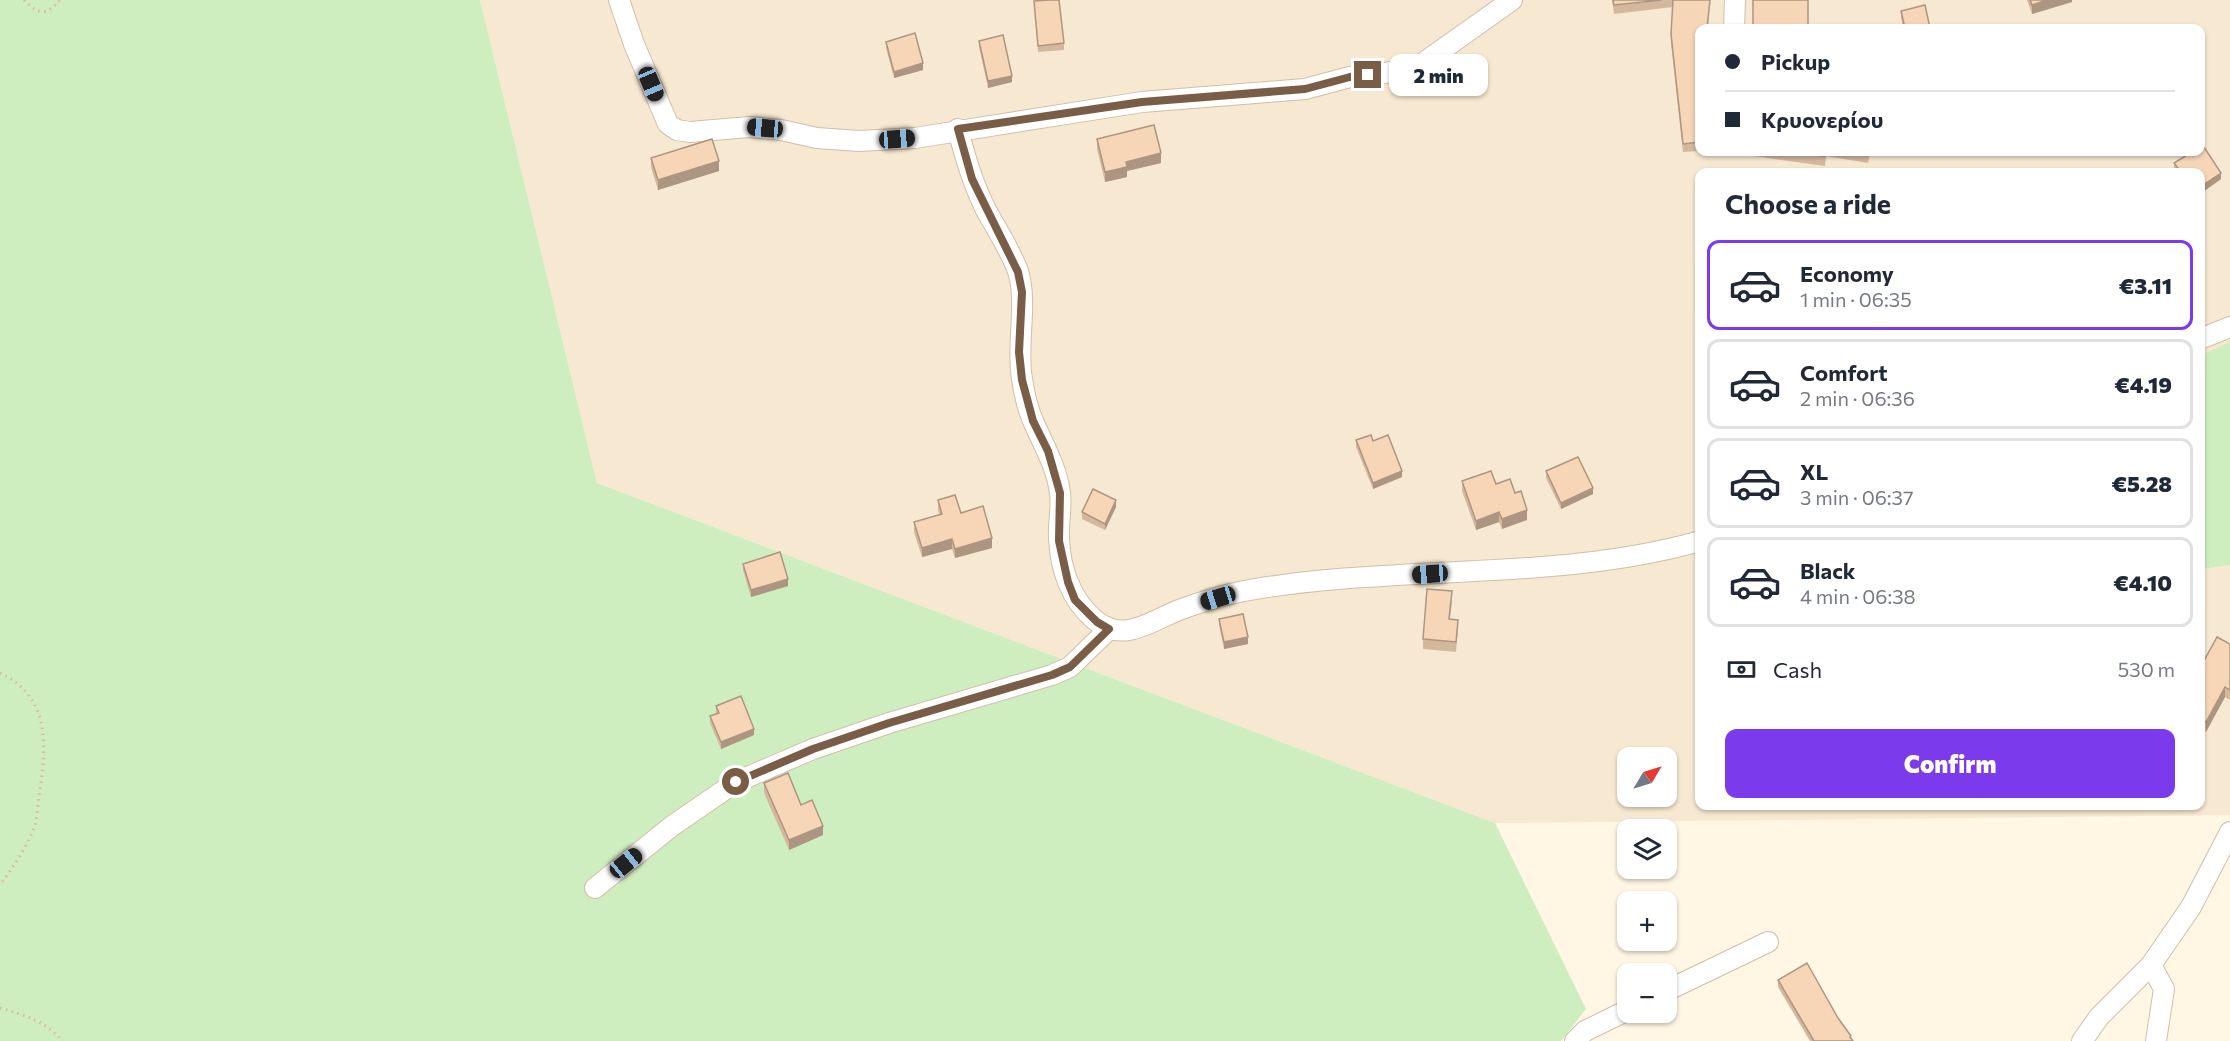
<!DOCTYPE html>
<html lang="en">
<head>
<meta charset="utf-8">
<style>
	:root { --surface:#fff; --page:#f6f6f7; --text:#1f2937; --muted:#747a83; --line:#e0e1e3; --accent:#7c3aed }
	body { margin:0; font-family:Commissioner,sans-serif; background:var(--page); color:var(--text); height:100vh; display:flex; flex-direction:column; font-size:22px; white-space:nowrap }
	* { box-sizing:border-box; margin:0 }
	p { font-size:20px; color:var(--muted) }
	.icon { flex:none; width:33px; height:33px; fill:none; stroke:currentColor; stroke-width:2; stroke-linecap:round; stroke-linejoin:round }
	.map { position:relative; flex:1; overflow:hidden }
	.drawer { position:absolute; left:1695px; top:168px; width:510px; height:642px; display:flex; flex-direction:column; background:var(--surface); border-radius:12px; box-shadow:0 2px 4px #0004 }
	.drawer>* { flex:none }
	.guide { position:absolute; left:1695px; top:24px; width:510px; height:132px; border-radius:12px; box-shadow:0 2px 4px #0004; display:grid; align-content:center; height:132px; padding:0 30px; background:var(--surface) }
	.needle { width:39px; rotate:52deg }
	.fabs { position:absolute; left:1617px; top:747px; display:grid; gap:12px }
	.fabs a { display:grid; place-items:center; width:60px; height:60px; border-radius:12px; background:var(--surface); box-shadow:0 2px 4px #0004; font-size:30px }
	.end { position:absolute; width:27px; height:27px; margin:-14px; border:8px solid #7a5d46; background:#fff; box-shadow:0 0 0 3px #fff }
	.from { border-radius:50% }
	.bubble { position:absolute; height:42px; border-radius:12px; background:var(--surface); box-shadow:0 2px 4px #0004; font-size:20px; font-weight:800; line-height:42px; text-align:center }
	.car { position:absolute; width:18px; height:36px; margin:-18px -9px; border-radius:8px; box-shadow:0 0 4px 2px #0007; background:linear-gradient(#222 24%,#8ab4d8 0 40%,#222 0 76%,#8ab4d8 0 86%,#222 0) }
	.guide b { display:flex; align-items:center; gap:21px; height:57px; font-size:22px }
	.guide b+b { border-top:2px solid var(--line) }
	.guide i { width:15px; height:15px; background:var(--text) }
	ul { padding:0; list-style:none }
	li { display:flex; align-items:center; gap:18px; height:90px; margin:0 12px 9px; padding:0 18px; border:3px solid var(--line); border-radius:12px }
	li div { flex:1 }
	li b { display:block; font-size:22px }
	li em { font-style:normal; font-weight:800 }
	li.selected { border-color:var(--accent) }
	li>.icon { width:54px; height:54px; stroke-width:1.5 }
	h2 { padding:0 30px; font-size:27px; line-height:72px }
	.pay { display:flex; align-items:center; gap:15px; height:66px; padding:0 30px; font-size:22px }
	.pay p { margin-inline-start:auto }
	.button { display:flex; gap:12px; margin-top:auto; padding:12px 30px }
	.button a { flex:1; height:69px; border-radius:12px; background:var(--accent); color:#fff; font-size:24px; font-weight:800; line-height:69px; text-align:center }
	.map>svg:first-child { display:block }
	.residential { fill:#f7e9d1; fill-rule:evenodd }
	.green { fill:#cfeec0 }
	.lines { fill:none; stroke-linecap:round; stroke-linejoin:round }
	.street-casing { stroke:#d1bea8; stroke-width:22 }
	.path { stroke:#dcb99b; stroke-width:3; stroke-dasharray:1.5 4.5; stroke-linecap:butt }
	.street { stroke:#fff; stroke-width:20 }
	.wall { fill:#d4b89e }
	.shaded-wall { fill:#ad9681 }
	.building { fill:#f7d6b8; stroke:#ad9681; stroke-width:1.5 }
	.route { stroke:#7a5d46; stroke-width:8 }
</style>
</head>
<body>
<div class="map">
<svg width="2230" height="1041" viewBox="0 0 2230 1041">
	<rect width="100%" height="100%" fill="#fff6e3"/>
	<path class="residential" d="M480,0h1750v815l-735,8 -898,-340zM1700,28h500v124h-500zM1700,172h500v634h-500zM1628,758h38v38h-38z"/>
	<g class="green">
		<path d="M0,0h480l117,483 898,340 91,186 -25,32h-1561z"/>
		<path d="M2230,342v223l-29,4v-214z"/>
	</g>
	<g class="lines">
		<g class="street-casing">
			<g id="street">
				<path d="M619,0l15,44 34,80 9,6 13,2 59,-5 32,3 36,8 42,3 56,-3 227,-36 163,-13 45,-12 35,-4 34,-7 93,-66"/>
				<path d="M1734,28l1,-28"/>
				<path d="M958,129c7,29 15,55 28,81 11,20 24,40 32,61 10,33 -2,73 4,108 2,14 6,31 12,44 10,23 23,45 26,70 2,15 -2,31 -1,45 1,31 12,62 36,82 28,24 56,1 84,-10 19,-7 41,-14 60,-18 151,-29 313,-9 461,-51"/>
				<path d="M2200,339l30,-12"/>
				<path d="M595,888l77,-62 64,-44 77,-33 76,-26 163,-48 18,-8 39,-38"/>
				<path d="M2151,965l13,24 -8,52"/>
				<path d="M1666,991l102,-49"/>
				<path d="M1575,1041l10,-10 43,-21"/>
				<path d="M2082,1041l17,-24 52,-52 40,-58 39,-75"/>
			</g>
		</g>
		<g class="path">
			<path d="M24,0c15,15 22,16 36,0"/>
			<path d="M0,673c49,23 47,70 40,116 -2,11 -2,25 -5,36 -7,21 -22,42 -35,60"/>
			<path d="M0,1008c27,8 43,12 63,33"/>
		</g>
		<use href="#street" class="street"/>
	</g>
	<g class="wall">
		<path d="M1612,0h98l-2,28h-8v123l-17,1 -12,-109 2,-36 -59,7z"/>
		<path d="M2027,0h45v2l-40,12z"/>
		<path d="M1034,1l30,42v7l-26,2z"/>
		<path d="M1901,11l29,17h-27l-2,-11z"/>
		<path d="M979,41l33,41 -24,6 -9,-41z"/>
		<path d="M886,42l37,28 -29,8 -8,-30z"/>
		<path d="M1097,139l64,24 -34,8v6l-22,5 -8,-33z"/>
		<path d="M1754,152h116l-2,11 -42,-7 -1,10 -71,-10z"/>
		<path d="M651,158l68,13 -61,19 -7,-23z"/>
		<path d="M2174,163l47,16 -21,15v-22h-24l-2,-2z"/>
		<path d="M1356,440l17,1 29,36 -29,12 -17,-42z"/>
		<path d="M1546,471l47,23 -32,15 -15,-31z"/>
		<path d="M1462,481l34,3 19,9 12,27 -25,9 -3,-7 -23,8 -14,-39z"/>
		<path d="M938,500l23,13 31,35 -37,10 -3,-9 -30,8 -8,-25v-10l25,-7 -1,-5z"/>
		<path d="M1116,507l-11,23 -23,-11v-7z"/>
		<path d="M743,564l45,22 -37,11 -8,-27z"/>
		<path d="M1452,601l-2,18 8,11 -2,22 -33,-3v-10z"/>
		<path d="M1219,619l29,25 -24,5 -5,-24z"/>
		<path d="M2230,644v56l-5,-3 -19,35 -6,-3v-61z"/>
		<path d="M716,706l38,29 -33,14 -11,-26v-7l6,-2z"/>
		<path d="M764,783l37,22 22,30 -34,15 -25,-57z"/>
		<path d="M1778,980l60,38 15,23h-43l-32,-54z"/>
	</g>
	<g class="shaded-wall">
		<path d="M2047,0h25v2l-40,12v-9z"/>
		<path d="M923,63v7l-29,8v-6z"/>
		<path d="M1012,76v6l-24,6v-7z"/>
		<path d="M1161,153v10l-34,8v6l-22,5v-10l21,-10z"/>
		<path d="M719,161v10l-61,19v-10z"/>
		<path d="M2221,173v6l-21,15v-7z"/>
		<path d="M1402,471v6l-29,12v-6z"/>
		<path d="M1593,488v6l-32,15v-6z"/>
		<path d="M1116,500v7l-11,23v-6z"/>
		<path d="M1527,510v10l-25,9v-10z"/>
		<path d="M1499,512v10l-23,8v-9z"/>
		<path d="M992,538v10l-37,10v-9z"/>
		<path d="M952,539v10l-30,8v-9z"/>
		<path d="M788,579v7l-37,11v-7z"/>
		<path d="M1248,637v7l-24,5v-7z"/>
		<path d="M2225,687v10l-19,35v-10z"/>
		<path d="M754,729v6l-33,14v-7z"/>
		<path d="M823,826v9l-34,15v-10z"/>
	</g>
	<g class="building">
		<path d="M1049,0h10l5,43 -26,3 -4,-45z"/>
		<path d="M1613,0h48l-47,5z"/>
		<path d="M1673,0h37l-3,28h-8l1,114 -17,2 -12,-110z"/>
		<rect x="1753" y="0" width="55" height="28"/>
		<path d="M2030,0h17l-15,5z"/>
		<path d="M1925,5l5,23h-25l-4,-17z"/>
		<path d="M915,33l8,30 -29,9 -8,-30z"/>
		<path d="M1003,35l9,41 -24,5 -9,-40z"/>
		<path d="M1154,125l7,28 -35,9 1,5 -22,5 -8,-33z"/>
		<path d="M712,139l7,22 -61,19 -7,-22z"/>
		<path d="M2202,144l19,29 -21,14v-15h-19l-7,-9 18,-11h8v-7z"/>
		<path d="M1792,152h34l-1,4z"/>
		<path d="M1857,152h12l-1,1z"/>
		<path d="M1371,435l2,6 15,-6 14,36 -29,12 -17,-43z"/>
		<path d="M1578,457l15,31 -32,15 -15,-32z"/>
		<path d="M1491,471l5,13 14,-5 5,14 6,-2 6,19 -25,9 -3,-7 -23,9 -14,-40z"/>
		<path d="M1093,489l23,11 -11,24 -23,-12z"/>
		<path d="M955,495l6,18 22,-7 9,32 -37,11 -3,-10 -30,9 -8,-26 28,-8 -4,-14z"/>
		<path d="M780,552l8,27 -37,11 -8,-26z"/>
		<path d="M1427,589l25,2 -3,28 9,1 -2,22 -33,-3z"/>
		<path d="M1243,614l5,23 -24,5 -5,-23z"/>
		<path d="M2217,637l13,7v46l-5,-3 -19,35 -6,-3v-51z"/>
		<path d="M741,696l13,33 -33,13 -11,-26 9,-3 -3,-7z"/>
		<path d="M788,773l13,32 11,-5 11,26 -34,14 -25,-57z"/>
		<path d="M1807,963l31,55 13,18 -1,1 3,4h-39l-36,-61z"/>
	</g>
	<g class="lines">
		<path class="route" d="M736,782l77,-33 76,-26 163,-48 18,-8 39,-38 -12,-7 -22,-22 -7,-18 -9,-41 1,-48 -12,-42 -15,-30 -11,-41 -3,-28 3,-60 -4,-20 -46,-93 -14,-50 184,-27 163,-13 45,-12 18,-2"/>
	</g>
</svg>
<div class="fabs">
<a><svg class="needle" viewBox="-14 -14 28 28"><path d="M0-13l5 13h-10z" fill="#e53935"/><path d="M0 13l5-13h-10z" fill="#747a83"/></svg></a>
<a><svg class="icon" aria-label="layers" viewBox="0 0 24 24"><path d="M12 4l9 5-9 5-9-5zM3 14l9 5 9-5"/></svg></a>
<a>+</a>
<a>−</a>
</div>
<i class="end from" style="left:736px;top:782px"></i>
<i class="end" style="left:1368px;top:75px"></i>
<div class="bubble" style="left:1389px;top:54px;width:99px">2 min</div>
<i class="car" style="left:651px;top:84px;rotate:157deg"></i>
<i class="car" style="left:765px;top:128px;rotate:275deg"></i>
<i class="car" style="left:897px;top:139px;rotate:86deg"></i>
<i class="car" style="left:1430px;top:574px;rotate:266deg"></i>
<i class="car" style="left:1218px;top:598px;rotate:253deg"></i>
<i class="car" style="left:626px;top:863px;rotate:51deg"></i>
<div class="guide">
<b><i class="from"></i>Pickup</b>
<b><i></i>Κρυονερίου</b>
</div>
<section class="drawer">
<h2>Choose a ride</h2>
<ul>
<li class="selected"><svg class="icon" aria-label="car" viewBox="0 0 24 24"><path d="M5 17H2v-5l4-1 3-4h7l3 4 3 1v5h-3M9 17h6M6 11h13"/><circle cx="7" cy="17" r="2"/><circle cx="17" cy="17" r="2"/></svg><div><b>Economy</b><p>1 min · 06:35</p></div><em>€3.11</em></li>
<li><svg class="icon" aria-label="car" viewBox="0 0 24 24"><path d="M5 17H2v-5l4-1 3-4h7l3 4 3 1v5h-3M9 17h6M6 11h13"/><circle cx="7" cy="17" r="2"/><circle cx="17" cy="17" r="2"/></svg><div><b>Comfort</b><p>2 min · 06:36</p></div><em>€4.19</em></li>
<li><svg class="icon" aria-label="car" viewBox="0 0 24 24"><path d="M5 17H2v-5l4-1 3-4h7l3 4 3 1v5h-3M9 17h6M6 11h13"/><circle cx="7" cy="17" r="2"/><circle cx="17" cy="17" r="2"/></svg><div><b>XL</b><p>3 min · 06:37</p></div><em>€5.28</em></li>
<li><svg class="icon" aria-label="car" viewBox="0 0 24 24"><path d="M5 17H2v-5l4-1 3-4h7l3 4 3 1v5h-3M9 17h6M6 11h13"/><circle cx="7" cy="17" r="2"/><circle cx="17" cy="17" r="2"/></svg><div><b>Black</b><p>4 min · 06:38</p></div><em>€4.10</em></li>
</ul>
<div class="pay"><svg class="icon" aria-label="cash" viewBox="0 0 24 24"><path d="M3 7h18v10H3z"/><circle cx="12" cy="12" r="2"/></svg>Cash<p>530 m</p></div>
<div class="button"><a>Confirm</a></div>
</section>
</div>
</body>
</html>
